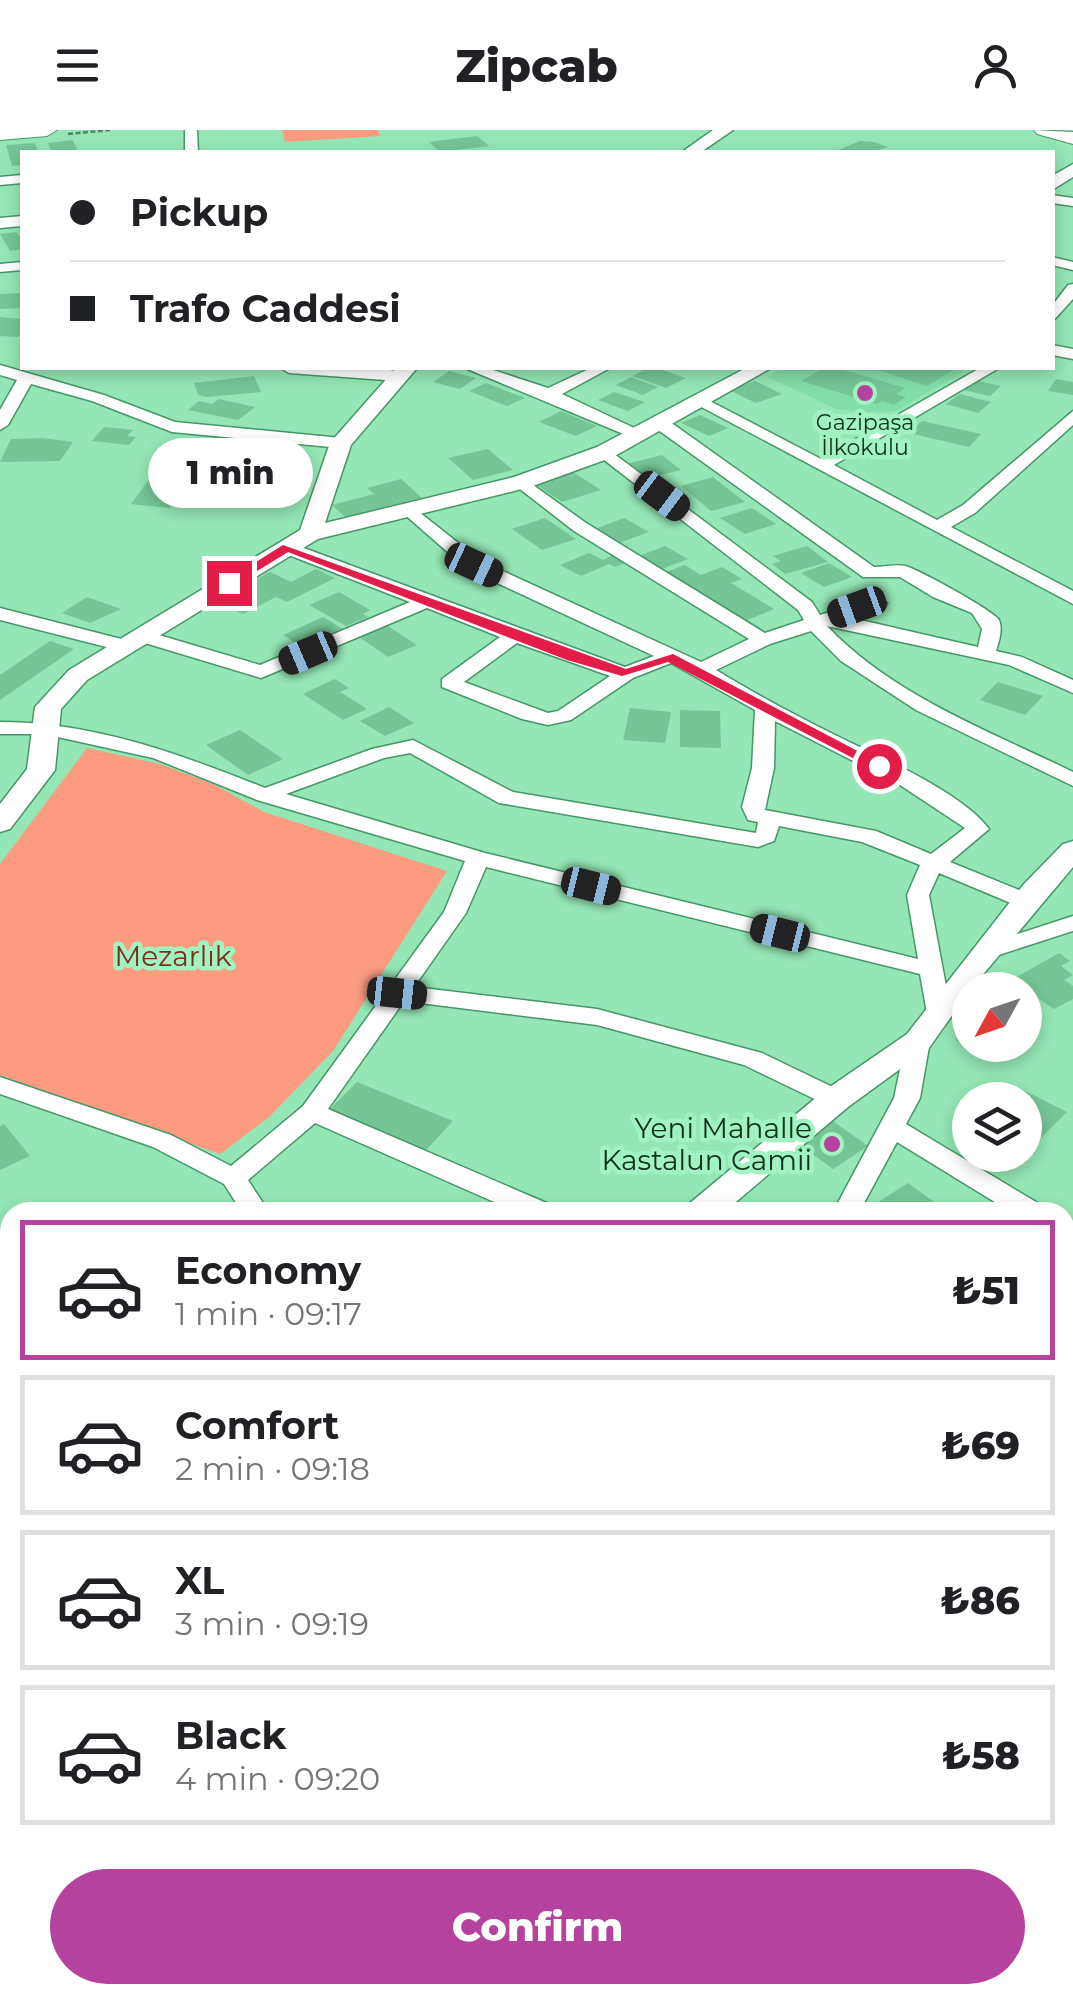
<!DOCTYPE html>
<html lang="en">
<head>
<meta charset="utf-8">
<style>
	:root { --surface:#fff; --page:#f2f2f2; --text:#202124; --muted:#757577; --line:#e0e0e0; --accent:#b5439e }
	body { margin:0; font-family:Montserrat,sans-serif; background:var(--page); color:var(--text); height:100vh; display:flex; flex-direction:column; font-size:38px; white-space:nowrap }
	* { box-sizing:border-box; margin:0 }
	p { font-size:32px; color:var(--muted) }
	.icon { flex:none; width:55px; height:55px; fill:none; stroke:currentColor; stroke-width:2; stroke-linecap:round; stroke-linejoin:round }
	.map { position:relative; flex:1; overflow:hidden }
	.side { position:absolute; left:0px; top:1072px; width:1075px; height:802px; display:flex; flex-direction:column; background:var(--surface); border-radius:30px 30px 0 0; box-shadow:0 5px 15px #0003 }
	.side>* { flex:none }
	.guide { position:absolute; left:20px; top:20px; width:1035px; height:220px; border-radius:0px; box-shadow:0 5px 15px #0003; display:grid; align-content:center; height:220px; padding:0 50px; background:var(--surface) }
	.needle { width:65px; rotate:230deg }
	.tools { position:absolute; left:952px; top:842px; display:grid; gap:20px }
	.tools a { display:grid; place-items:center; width:90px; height:90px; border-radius:50%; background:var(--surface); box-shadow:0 5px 15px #0003; font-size:50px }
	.end { position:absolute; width:45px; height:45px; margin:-22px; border:12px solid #e11d48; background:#fff; box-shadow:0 0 0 5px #fff }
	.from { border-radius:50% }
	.bubble { position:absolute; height:70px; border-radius:35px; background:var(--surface); box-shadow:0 5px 15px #0003; font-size:32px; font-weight:800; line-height:70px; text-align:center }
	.car { position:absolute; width:30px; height:60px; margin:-30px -15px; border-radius:12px; box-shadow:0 0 8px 2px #0007; background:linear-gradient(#222 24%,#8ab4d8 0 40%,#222 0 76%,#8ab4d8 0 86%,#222 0) }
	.guide b { display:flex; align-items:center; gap:35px; height:95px; font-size:38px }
	.guide b+b { border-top:2px solid var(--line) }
	.guide i { width:25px; height:25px; background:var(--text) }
	ul { padding:18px 0 0; list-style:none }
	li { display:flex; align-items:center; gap:30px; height:140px; margin:0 20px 15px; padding:0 30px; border:5px solid var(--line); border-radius:0px }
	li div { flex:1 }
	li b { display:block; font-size:38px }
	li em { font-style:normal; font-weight:800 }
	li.selected { border-color:var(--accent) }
	li>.icon { width:90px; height:90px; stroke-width:1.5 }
	.cta { display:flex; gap:20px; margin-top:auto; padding:20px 50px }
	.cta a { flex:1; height:115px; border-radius:60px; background:var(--accent); color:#fff; font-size:40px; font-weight:800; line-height:115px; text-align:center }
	header { display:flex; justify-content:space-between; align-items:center; height:130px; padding:0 50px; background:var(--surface); font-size:45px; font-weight:800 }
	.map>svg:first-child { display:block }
	.built { fill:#83dda7 }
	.green { fill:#fc9b80 }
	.building { fill:#75c595 }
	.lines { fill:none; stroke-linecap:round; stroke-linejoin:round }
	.minor-casing { stroke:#459668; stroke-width:3 }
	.tertiary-casing { stroke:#459668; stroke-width:3 }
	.secondary-casing { stroke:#459668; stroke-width:2 }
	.path { stroke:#4e8766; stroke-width:2.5; stroke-dasharray:5 2.5; stroke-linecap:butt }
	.minor { fill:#fff; fill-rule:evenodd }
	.tertiary { fill:#fff; fill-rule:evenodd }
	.secondary { fill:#fff; fill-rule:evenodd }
	.route { fill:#e11d48 }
	.poi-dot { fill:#b5439e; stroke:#a1f3c0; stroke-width:4 }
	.labels { text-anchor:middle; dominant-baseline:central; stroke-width:9; stroke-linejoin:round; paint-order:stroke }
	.far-poi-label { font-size:22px; fill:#0f321f; stroke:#a1f3c0 }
	.park-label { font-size:28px; fill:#792f1b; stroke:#a1f3c0 }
	.poi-label { font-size:28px; fill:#0f321f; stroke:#a1f3c0; text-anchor:end }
</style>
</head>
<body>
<header><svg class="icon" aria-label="menu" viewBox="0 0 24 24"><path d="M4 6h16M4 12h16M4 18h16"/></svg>Zipcab<svg class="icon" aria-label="person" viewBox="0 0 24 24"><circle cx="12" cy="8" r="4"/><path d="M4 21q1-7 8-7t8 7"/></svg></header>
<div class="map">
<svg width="1073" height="1873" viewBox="0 0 1073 1873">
	<rect width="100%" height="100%" fill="#94e6b4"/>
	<path class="built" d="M782,238h188l-74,43 -22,1 -38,-3 -68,-32z"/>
	<g class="green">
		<path d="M282,0h96l2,6 -95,6z"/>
		<path d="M87,618l73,16 53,20 51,28 183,59 -114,180 -64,66 -49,37 -220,-79v-211z"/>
	</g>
	<g class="building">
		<path d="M477,6l12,10 -49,6 -11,-10z"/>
		<path d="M73,10l5,12h-27l-3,-9z"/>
		<path d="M860,11l14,1 14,5 -10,3 6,2 -46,-2z"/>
		<path d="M35,13l3,9h-16v13l-10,1 -6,-21z"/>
		<path d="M16,102l6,7v10l-12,2 -10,-17z"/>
		<path d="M22,163v15l-22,1v-15z"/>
		<path d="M0,187l22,2v13l-4,5 -18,-1z"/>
		<path d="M648,238h9l29,10 -20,10 -34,-12z"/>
		<path d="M823,238h14l68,20 -9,6 10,3 -12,8 -12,-4 -5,3 -76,-23z"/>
		<path d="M872,238h85l-30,18z"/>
		<path d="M449,241l27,7 -16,11 -27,-7z"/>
		<path d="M254,246l7,16 -54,5 -9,-2 -4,-12z"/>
		<path d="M631,247l27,10 -15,8 -27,-10z"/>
		<path d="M1056,249l17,3v13l-25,-4z"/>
		<path d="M974,250l27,6 -11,10 -27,-6z"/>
		<path d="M755,251l27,13 -26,9 -27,-13z"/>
		<path d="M486,253l39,15 -18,8 -38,-15z"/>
		<path d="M614,262l31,10 -17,9 -30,-11z"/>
		<path d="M960,264l31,8 -13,11 -32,-9z"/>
		<path d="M219,269l36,8 -17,13 -50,-10 11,-9 13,3z"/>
		<path d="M561,281l36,15 -21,10 -37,-14z"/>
		<path d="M700,285l28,13 -19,8 -28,-13z"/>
		<path d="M922,291l59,13 -12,13 -60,-14z"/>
		<path d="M104,297l29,3 -6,6 9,1 -7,8 -37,-4z"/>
		<path d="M43,308l30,4 -13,19 -60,1 11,-23z"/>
		<path d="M181,315l34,4 -15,19 -35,-4z"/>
		<path d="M488,319l25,21 -40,10 -25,-22z"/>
		<path d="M662,325l19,15 -37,9 -18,-15z"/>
		<path d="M573,342l28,18 -39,12 -28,-19z"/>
		<path d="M713,347l32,25 -34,9 -30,-25z"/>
		<path d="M150,348l38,4 -18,26 -39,-4z"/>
		<path d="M401,349l21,19 -77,19 -13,-12 42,-11 -7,-6z"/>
		<path d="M752,378l24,16 -31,10 -25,-16z"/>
		<path d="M545,388l31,21 -34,11 -30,-21z"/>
		<path d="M624,388l25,14 -30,11 -24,-14z"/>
		<path d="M665,416l23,13 -26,10 -23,-13z"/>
		<path d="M807,416l21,16 -43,12 -13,-10 9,-3 -8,-5z"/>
		<path d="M589,423l14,7 12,-6 14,7 -13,6 -7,-3 -28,12 -21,-11z"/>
		<path d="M829,433l23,14 -28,10 -23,-14z"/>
		<path d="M685,435l16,10 21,-8 20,12 -11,4 43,26 -29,12 -79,-49z"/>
		<path d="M316,439l19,9 -48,24 -11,-5 -33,17 -29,-13 56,-29 21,10z"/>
		<path d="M339,462l31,18 -7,4 5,3 -22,9 -37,-21z"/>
		<path d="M87,467l34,12 -31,14 -28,-10z"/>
		<path d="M323,487l25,15 -41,18 -24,-15z"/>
		<path d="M386,495l31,20 -29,12 -29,-20z"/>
		<path d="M50,511l24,8 -74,51v-25z"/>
		<path d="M335,549l14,9 -9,4 27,17 -24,11 -40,-26z"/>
		<path d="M998,552l45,14 -18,19 -45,-15z"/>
		<path d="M389,577l25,16 -29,13 -25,-15z"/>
		<path d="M630,578l41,4 -6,31 -42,-3z"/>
		<path d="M680,580l40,1 1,37 -41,-1z"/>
		<path d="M240,600l43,29 -35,16 -42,-30z"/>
		<path d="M1059,823l11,8 -9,5 12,9 -9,5 9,6v13l-19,10 -43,-29z"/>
		<path d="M970,894v21h43l-13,14 -45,-19z"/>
		<path d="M357,952l96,39 -27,29 -97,-40z"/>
		<path d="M1019,958l48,24 -29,29 -13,-7v-34h-18z"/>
		<path d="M830,989l38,27 -35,23 -37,-27z"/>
		<path d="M4,994l26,32 -30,14v-44z"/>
		<path d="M908,1053l40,29h-85z"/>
		<path d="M1065,1143l8,6v37l-8,4z"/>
		<path d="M1073,1196v62l-8,-7v-50z"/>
	</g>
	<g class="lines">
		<g class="minor-casing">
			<g id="minor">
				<path d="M185,0h12l1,22h-13z"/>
				<path d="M22,45v8l-22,2v-8z"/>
				<path d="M1052,65l21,3v8l-21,-3z"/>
				<path d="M1052,127l21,5v8l-21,-5z"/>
				<path d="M22,132v8l-22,2v-8z"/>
				<path d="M1073,154v15l-21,23v-16l16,-21z"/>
				<path d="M1052,215l21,4v10l-21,-4z"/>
				<path d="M0,235l104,30 71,27 166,16 8,5 -8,5 -169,-16 -80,-31 -61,-17 -23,41 -8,5v-20l17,-30 -17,-5z"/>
				<path d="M281,238c27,-2 106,-6 126,8l-8,5 -110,-8z"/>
				<path d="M465,238h22l61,20 43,-20h19l-48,26 85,40 -14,4z"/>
				<path d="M980,238h19l-165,97 103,55 26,-15 110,-94v14l-98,88 -24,14 122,64v13l-381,-202 14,-3 115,60z"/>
				<path d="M654,289h12l208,148c10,0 22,-3 31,-1 11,2 91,46 94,54 4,10 0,21 -3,31l26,6 51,23v13l-64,-28 -182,-39c65,69 162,105 246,146v14l-157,-76 -75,-49 -30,-30 -41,13 -54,26c38,23 76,44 115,63 44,22 130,58 158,96l-39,33 84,34 3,5 -11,7 -8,-2 -79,-33 -10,22 22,118 -3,5 -9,3 -12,-8 -7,-39 -434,-107 -20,46 -52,74 183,22 165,44 83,40 4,6 -4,6h-18l-83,-40 -147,-40 -193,-24 -76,108 223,96 3,7h-37l-202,-89 -67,57 21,32h-27l-18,-28 -71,-37 -153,-53v-17l171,58 60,31 72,-60 141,-194 21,-51 -208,-61 -104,-42 -109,-24h-44v-12c93,0 180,32 265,66l107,-39 41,-9 100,52 243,41 2,-11 -10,-2 -6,-13 10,-39 3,-58 -84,-47 -38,15 -62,42 -23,5 -26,-6 -80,-32v-8l58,-42 -73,-29 -166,70 -126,-38 -3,-4 10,-6 118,35 150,-63 -129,-50v-8h12l332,123 29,-11 -187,-87 -64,-56 -3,-4 9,-5 72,57 220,101 48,-23 -175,-108 -58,-45v-8l6,-1 64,46 179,110 39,-13 -6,-10 -199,-154v-8l6,-1 207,155 8,13 58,-18 9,6 -2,4 -33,11 126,29 4,-18 -10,-16 -39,-16 -33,-20h-37l-209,-150zM517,513l93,33 -52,35 -10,2 -84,-31zM775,591l125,64 65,43 -34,26 -55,-23 -111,-21 9,-42zM410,623l89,50 259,44 16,-6 5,-15 83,16 58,23 -13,30 11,64 -433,-106 -199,-59 98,-36z"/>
				<path d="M0,478l133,34 3,4 -10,6 -126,-32z"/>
				<path d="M1073,786v15l-87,28 -12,-7 4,-5z"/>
				<path d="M918,903l12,8 -10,57 -14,26 135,81 3,7h-33l-114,-70 -38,70h-26l61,-114 12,-57z"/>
				<path d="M1065,1097l8,3v22l-8,-3z"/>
				<path d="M1065,1312l8,3v25l-8,-3z"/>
				<path d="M267,1865h41l-4,8h-41z"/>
			</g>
		</g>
		<g class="tertiary-casing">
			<g id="tertiary">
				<path d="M713,0h20l-32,22h-19z"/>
				<path d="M1073,34v13l-21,13v-14z"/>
				<path d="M22,86v10l-22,2v-10z"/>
				<path d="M396,238h21l-66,77 -26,78 189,-46 83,-30 149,-79h25l-158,89 -83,30 -212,52 -231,141 -26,29 -6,61 -45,59 -10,3v-28l27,-35 8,-62 34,-37 231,-140 30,-87z"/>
				<path d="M1073,711v26l-103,123 -41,58 -81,59 -124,105h-39l5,-9 134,-112 83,-57 117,-150 39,-40z"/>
				<path d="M10,1438v35l-10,3v-35z"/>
			</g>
		</g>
		<g class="secondary-casing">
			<g id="secondary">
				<path d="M0,0h57l-10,6 -47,4z"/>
				<path d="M1034,0l39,2v12l-36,-10z"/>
			</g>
		</g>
		<path class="path" d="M68,4l42,-4"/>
		<use href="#minor" class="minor"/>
		<use href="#tertiary" class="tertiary"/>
		<use href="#secondary" class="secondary"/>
	</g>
	<path class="route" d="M283,415l343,124 47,-15 213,112 -12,3 -206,-107 -46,14 -55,-16 -279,-108 -55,34 -10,-3z"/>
	<g class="poi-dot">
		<circle cx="865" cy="263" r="10"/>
		<circle cx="832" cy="1014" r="10"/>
	</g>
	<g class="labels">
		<g class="far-poi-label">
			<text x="865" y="292">Gazipaşa<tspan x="865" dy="25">İlkokulu</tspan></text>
		</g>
		<g class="park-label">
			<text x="173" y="826">Mezarlık</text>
		</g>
		<g class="poi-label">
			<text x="812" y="998">Yeni Mahalle<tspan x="812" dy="32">Kastalun Camii</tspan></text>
		</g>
	</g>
</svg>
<div class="tools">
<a><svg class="needle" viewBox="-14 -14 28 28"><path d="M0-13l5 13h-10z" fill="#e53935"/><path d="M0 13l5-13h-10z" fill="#757577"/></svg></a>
<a><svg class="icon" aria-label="layers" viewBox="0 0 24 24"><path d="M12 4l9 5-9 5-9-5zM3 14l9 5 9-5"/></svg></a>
</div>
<i class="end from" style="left:879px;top:636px"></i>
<i class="end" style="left:229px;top:453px"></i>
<div class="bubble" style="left:148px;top:308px;width:165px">1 min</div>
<i class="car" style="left:662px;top:366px;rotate:127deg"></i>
<i class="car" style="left:474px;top:435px;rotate:115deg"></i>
<i class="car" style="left:857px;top:477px;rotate:250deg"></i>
<i class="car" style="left:308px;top:523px;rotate:247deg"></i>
<i class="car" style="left:591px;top:756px;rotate:104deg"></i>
<i class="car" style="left:780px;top:803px;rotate:284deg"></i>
<i class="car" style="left:397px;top:863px;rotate:96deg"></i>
<div class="guide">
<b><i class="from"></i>Pickup</b>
<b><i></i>Trafo Caddesi</b>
</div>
<section class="side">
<ul>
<li class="selected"><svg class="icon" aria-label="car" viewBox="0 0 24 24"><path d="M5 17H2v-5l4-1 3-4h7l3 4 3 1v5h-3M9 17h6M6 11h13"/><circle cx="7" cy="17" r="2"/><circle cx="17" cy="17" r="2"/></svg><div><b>Economy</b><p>1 min · 09:17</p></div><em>₺51</em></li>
<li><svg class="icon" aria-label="car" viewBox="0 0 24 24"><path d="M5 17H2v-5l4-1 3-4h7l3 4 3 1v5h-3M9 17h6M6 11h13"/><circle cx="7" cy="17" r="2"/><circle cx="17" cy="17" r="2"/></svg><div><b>Comfort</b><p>2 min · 09:18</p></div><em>₺69</em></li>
<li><svg class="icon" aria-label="car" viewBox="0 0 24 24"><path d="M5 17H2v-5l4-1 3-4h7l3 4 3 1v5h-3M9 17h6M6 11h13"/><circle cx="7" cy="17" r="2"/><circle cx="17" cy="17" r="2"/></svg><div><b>XL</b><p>3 min · 09:19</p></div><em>₺86</em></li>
<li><svg class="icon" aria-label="car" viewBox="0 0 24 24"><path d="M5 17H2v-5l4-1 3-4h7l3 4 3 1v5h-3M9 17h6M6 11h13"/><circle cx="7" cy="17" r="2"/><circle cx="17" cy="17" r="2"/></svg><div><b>Black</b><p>4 min · 09:20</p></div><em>₺58</em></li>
</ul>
<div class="cta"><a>Confirm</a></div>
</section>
</div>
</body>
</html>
